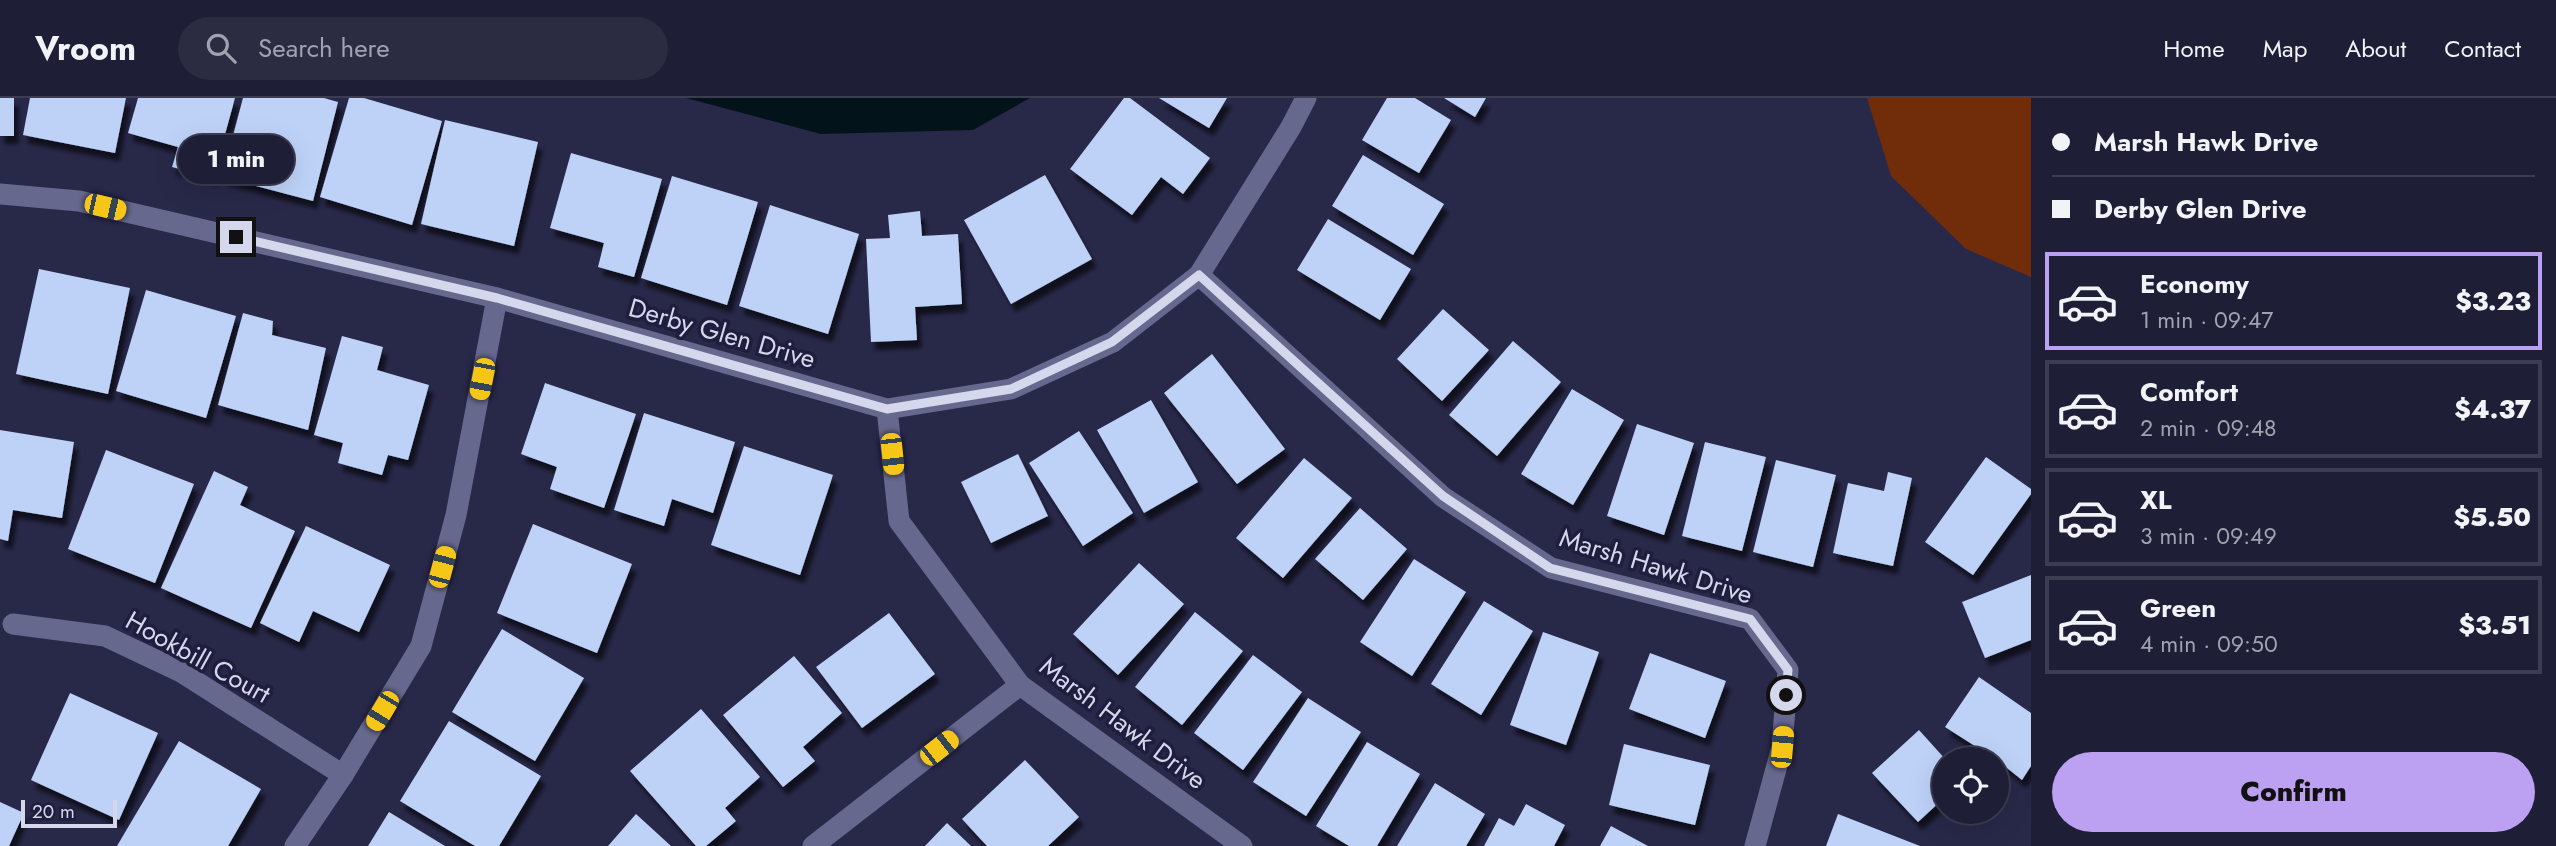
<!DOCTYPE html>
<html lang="en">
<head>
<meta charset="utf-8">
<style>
	:root { --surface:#1e1e37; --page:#2b2b42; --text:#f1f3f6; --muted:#a1a2ad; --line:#3c3c52; --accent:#bca0f2 }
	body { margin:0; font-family:Jost,sans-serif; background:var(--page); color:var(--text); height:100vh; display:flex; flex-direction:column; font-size:26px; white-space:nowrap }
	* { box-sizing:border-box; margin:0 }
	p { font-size:23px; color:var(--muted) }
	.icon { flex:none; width:38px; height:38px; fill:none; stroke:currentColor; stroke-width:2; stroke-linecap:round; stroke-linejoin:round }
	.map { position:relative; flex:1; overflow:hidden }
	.drawer { display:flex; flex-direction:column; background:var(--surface); width:525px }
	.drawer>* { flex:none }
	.hud { display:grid; align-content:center; height:154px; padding:0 21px; background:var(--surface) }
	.tools { position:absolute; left:1932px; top:649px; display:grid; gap:14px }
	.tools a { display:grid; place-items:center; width:77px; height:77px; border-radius:50%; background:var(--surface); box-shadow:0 7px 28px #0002,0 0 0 2px var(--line); font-size:35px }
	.scale { position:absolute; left:21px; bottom:18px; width:96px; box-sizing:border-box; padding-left:7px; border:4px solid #d5d7ec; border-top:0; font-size:19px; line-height:24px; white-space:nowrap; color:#d5d7ec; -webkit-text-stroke:5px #1f1e3e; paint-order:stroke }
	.end { position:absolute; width:32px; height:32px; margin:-16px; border:9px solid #d5d7ec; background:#111; box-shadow:0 0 0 4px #111 }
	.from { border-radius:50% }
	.bubble { position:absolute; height:49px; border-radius:24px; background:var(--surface); box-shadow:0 7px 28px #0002,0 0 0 2px var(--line); font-size:23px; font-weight:800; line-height:49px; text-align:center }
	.car { position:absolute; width:21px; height:42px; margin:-21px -10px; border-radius:9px; box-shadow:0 0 5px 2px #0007; background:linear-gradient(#f5c518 24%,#345 0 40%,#f5c518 0 76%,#345 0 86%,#f5c518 0) }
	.hud b { display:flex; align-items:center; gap:24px; height:66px; font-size:26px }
	.hud b+b { border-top:2px solid var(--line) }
	.hud i { width:18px; height:18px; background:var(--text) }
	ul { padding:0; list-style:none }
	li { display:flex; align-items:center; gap:21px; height:98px; margin:0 14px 10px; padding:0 7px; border:4px solid var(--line); border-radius:0px }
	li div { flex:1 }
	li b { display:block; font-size:26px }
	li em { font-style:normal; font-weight:800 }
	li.current { border-color:var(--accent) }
	li>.icon { width:63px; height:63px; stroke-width:1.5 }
	.cta { display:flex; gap:14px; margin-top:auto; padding:14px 21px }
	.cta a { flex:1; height:80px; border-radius:42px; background:var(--accent); color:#111; font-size:28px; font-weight:800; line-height:80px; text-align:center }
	header { display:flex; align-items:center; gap:42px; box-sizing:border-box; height:98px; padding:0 35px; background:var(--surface); border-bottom:2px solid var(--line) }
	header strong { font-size:33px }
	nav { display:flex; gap:38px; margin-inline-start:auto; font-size:24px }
	.search { width:490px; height:63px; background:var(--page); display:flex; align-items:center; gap:18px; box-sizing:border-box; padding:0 24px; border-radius:38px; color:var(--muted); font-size:26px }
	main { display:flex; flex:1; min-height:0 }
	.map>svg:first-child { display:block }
	.green { fill:#712c09 }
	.water { fill:#02131a }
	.building { fill:#bed2f8; filter:url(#shadow) }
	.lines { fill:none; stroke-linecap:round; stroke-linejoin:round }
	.street { stroke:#67688d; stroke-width:21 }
	.route { stroke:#d5d7ec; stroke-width:9 }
	.labels { text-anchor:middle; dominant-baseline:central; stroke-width:7; stroke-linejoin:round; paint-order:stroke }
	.street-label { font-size:26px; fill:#d5d7ec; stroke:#1f1e3e }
</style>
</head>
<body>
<header>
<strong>Vroom</strong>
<div class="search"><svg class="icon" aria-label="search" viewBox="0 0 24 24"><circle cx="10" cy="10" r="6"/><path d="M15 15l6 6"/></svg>Search here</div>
<nav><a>Home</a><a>Map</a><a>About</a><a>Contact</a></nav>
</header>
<main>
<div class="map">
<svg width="2031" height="748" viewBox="0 0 2031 748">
	<defs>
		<filter id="shadow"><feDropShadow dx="4.5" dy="8" stdDeviation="2" flood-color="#0009"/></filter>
	</defs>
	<rect width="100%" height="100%" fill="#282849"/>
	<path class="green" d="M1867,0h164v179l-65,-28 -75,-73z"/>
	<path class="water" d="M686,0h344l-57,32 -152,4z"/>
	<g class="building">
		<rect x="0" y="0" width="14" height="38"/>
		<path d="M30,0h96l-11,55 -92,-18z"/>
		<path d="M138,0h97l-22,80 -41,-11 6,-20 -50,-14z"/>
		<path d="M243,0h81l14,4 -25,99 -91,-24z"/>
		<path d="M349,0h15l78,23 -30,104 -92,-28z"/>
		<path d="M1124,0h6l80,60 -27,36 -22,-17 -29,38 -62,-46z"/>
		<path d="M1159,0h68l-18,30z"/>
		<path d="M1387,0h28l36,22 -32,53 -57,-33z"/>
		<path d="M1444,0h42l-11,19z"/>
		<path d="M445,22l93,22 -24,104 -93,-22z"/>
		<path d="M571,55l91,26 -28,98 -36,-10 6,-24 -54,-15z"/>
		<path d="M1363,57l81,49 -31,51 -81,-49z"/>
		<path d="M1045,77l47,84 -81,45 -47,-84z"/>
		<path d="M672,78l86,26 -31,103 -86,-27z"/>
		<path d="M770,107l89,29 -31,100 -89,-28z"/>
		<path d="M920,113l2,25 36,-2 4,70 -47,3 2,33 -46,2 -5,-103 24,-1 -2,-23z"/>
		<path d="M1328,121l83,50 -31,51 -83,-50z"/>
		<path d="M39,171l91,19 -22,106 -92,-20z"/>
		<path d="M146,192l90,26 -30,102 -90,-27z"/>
		<path d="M1443,211l46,41 -47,51 -45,-42z"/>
		<path d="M243,215l30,8 -1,14 54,13 -18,82 -90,-25z"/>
		<path d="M342,238l41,11 -6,23 52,15 -21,75 -20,-5 -6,20 -44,-12 5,-20 -29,-8z"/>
		<path d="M1513,243l48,41 -64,74 -48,-41z"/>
		<path d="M1212,256l73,95 -48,35 -73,-91z"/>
		<path d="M545,285l91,31 -32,94 -54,-19 7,-22 -36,-13z"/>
		<path d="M1572,291l52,31 -51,85 -52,-31z"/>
		<path d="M1151,302l47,82 -54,31 -47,-83z"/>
		<path d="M644,315l91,29 -22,71 -41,-14 -8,27 -50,-16z"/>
		<path d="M1637,326l57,19 -30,92 -57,-19z"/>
		<path d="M0,332l74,12 -12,76 -49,-8 -5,31 -8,-2z"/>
		<path d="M1079,333l54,82 -50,33 -54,-83z"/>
		<path d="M1705,344l61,15 -24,94 -60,-15z"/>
		<path d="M744,348l89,29 -33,100 -89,-30z"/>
		<path d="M106,352l88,34 -39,99 -87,-34z"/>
		<path d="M1018,356l30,62 -57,27 -30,-61z"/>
		<path d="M1986,359l45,32v5l-58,81 -48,-33z"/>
		<path d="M1304,360l48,40 -69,80 -47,-40z"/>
		<path d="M1776,362l60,15 -23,92 -60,-15z"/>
		<path d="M214,373l34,16 -8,18 55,26 -44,97 -90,-40z"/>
		<path d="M1888,374l24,6 -19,88 -60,-13 15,-70 36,8z"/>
		<path d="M1360,410l47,41 -44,51 -48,-41z"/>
		<path d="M533,426l99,40 -35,89 -100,-40z"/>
		<path d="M306,428l84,39 -31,67 -46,-21 -14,31 -39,-19z"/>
		<path d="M1414,461l52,33 -54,84 -52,-34z"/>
		<path d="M1139,465l45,41 -66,71 -45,-41z"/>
		<path d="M2031,477v65l-46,18 -23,-56z"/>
		<path d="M1484,503l49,30 -52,84 -50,-31z"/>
		<path d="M1195,514l48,39 -61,74 -47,-38z"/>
		<path d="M889,515l46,61 -73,54 -46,-61z"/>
		<path d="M502,531l82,49 -49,83 -83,-49z"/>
		<path d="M1543,534l56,20 -33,93 -56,-20z"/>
		<path d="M1650,555l76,28 -21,57 -76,-29z"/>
		<path d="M1253,557l49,37 -59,78 -49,-37z"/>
		<path d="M794,558l48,57 -39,34 12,14 -32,26 -60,-72z"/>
		<path d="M1979,579l52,36v53l-9,14 -25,-20 -52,-33z"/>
		<path d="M70,595l88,40 -39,87 -88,-40z"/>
		<path d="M1308,600l53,34 -55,84 -53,-34z"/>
		<path d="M701,611l59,68 -35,31 11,13 -30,25h-10l-66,-75z"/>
		<path d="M449,623l92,55 -42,70h-24l-75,-45z"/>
		<path d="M1919,632l27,30 -2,38 -26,24 -46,-49z"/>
		<path d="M179,643l82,48 -33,57h-111z"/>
		<path d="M1367,644l53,32 -43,72h-28l-33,-20z"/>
		<path d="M1624,646l86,21 -15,60 -86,-20z"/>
		<path d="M1025,662l54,57 -31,29h-61l-25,-27z"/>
		<path d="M1435,685l50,31 -19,32h-69z"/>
		<path d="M0,704l24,11 -15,33h-9z"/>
		<path d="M1526,706l39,21 -11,21h-70l15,-28 15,8z"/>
		<path d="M389,714l56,34h-77z"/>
		<path d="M636,716l35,32h-63z"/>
		<path d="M1838,716l82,32h-94z"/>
		<path d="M947,725l24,23h-46z"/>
		<path d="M1611,728l37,20h-48z"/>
	</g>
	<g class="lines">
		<g class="street">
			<path d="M0,96l79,7 418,97 390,111 124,-20 102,-47 86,-67 92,-148 15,-29"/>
			<path d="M1199,177l244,222 108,71 199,51 38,51 -6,77 -27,99"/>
			<path d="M887,311l12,112 121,164 222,161"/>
			<path d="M13,526l92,12 76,36 162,103"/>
			<path d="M295,748l48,-71 78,-129 35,-131 41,-217"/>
			<path d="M813,748l207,-161"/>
		</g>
	</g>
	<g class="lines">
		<path class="route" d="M236,139l261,61 390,111 124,-20 101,-47 87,-67 244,221 107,72 200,51 38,51 -2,25"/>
	</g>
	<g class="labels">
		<g class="street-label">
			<text transform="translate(722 235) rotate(16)">Derby Glen Drive</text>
			<text transform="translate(1656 468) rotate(17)">Marsh Hawk Drive</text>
			<text transform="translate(198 559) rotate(29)">Hookbill Court</text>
			<text transform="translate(1123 625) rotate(37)">Marsh Hawk Drive</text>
		</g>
	</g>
</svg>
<div class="tools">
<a><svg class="icon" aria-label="locate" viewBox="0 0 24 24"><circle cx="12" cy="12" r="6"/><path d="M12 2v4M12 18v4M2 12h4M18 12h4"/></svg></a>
</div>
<div class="scale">20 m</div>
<i class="end from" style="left:1786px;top:597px"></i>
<i class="end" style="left:236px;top:139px"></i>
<div class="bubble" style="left:178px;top:37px;width:116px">1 min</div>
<i class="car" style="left:105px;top:109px;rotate:103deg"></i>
<i class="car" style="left:482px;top:281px;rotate:191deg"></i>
<i class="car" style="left:892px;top:356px;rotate:174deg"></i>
<i class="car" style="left:442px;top:469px;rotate:15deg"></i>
<i class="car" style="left:382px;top:613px;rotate:211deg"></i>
<i class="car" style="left:1782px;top:649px;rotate:5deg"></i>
<i class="car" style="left:939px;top:650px;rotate:52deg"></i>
</div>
<section class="drawer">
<div class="hud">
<b><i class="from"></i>Marsh Hawk Drive</b>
<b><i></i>Derby Glen Drive</b>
</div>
<ul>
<li class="current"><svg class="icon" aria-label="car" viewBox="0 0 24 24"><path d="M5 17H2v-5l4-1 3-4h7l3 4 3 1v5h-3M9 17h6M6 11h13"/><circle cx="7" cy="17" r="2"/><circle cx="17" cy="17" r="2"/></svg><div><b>Economy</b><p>1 min · 09:47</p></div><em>$3.23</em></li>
<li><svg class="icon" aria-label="car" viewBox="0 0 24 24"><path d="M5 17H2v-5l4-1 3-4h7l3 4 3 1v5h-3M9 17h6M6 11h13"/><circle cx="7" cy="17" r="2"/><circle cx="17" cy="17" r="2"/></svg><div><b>Comfort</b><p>2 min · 09:48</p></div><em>$4.37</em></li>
<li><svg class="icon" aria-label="car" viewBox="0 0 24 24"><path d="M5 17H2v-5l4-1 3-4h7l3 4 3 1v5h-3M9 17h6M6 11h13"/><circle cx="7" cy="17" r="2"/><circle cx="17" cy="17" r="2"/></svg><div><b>XL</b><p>3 min · 09:49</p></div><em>$5.50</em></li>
<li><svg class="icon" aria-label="car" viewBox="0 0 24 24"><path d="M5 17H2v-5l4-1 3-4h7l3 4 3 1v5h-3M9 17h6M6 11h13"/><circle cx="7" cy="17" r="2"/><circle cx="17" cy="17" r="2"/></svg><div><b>Green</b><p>4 min · 09:50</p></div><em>$3.51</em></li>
</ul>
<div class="cta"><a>Confirm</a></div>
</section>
</main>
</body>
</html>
